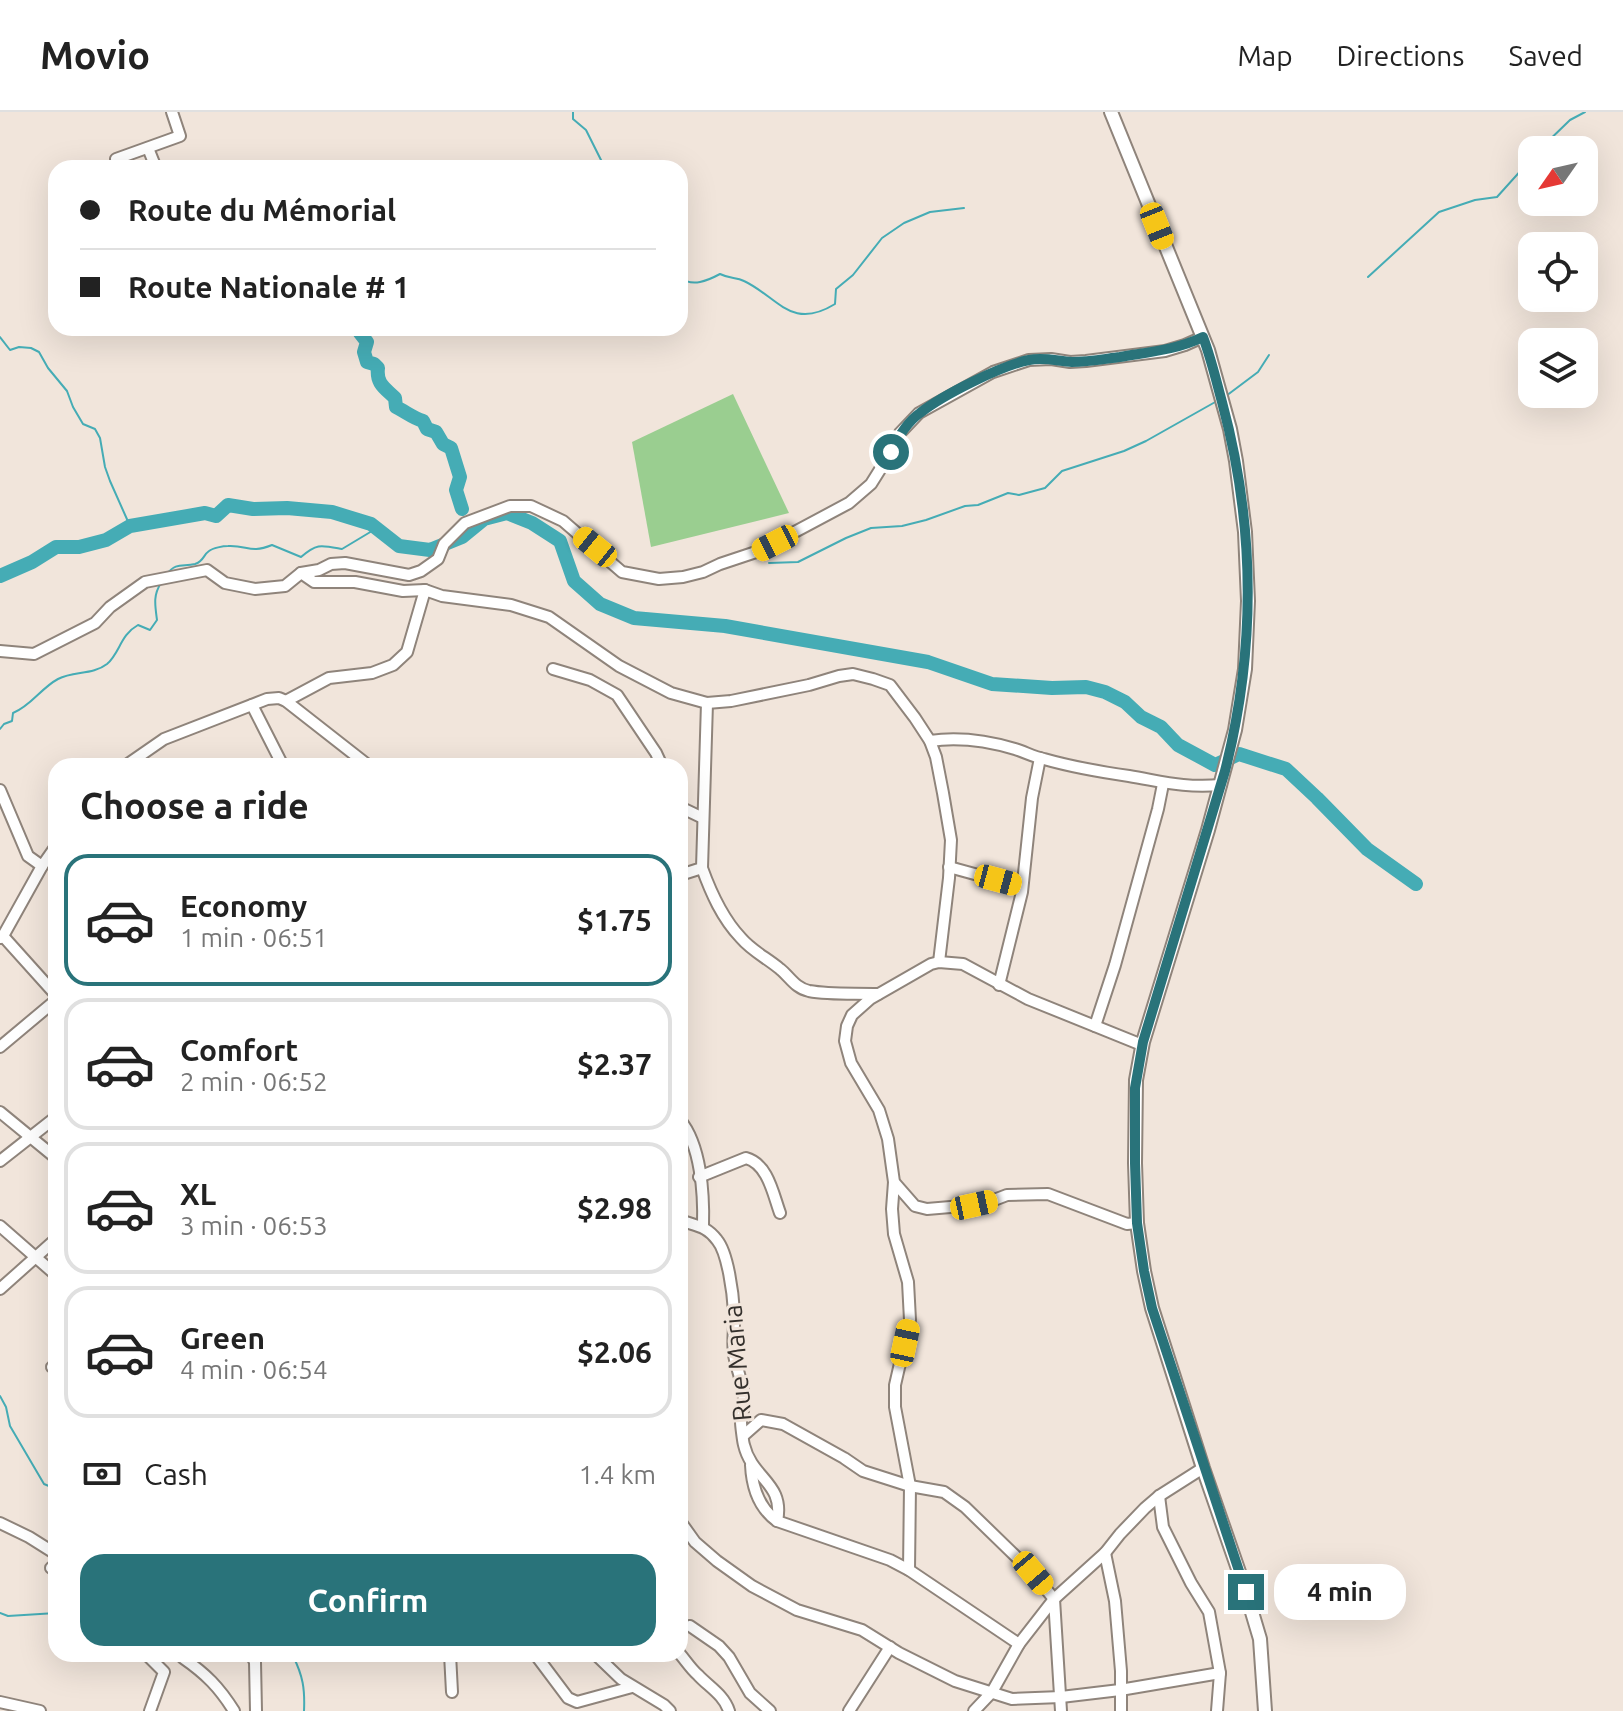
<!DOCTYPE html>
<html lang="en">
<head>
<meta charset="utf-8">
<style>
	:root { --surface:#fff; --page:#f6f6f6; --text:#222; --muted:#767676; --line:#e0e0e0; --accent:#29737a }
	body { margin:0; font-family:Ubuntu,sans-serif; background:var(--page); color:var(--text); height:100vh; display:flex; flex-direction:column; font-size:30px; white-space:nowrap }
	* { box-sizing:border-box; margin:0 }
	p { font-size:26px; color:var(--muted) }
	.icon { flex:none; width:44px; height:44px; fill:none; stroke:currentColor; stroke-width:2; stroke-linecap:round; stroke-linejoin:round }
	.map { position:relative; flex:1; overflow:hidden }
	.drawer { position:absolute; left:48px; top:646px; width:640px; height:904px; display:flex; flex-direction:column; background:var(--surface); border-radius:24px; box-shadow:0 8px 32px #0002 }
	.drawer>* { flex:none }
	.banner { position:absolute; left:48px; top:48px; width:640px; height:176px; border-radius:24px; box-shadow:0 8px 32px #0002; display:grid; align-content:center; height:176px; padding:0 32px; background:var(--surface) }
	.needle { width:52px; rotate:236deg }
	.tools { position:absolute; left:1518px; top:24px; display:grid; gap:16px }
	.tools a { display:grid; place-items:center; width:80px; height:80px; border-radius:16px; background:var(--surface); box-shadow:0 8px 32px #0002; font-size:40px }
	.end { position:absolute; width:36px; height:36px; margin:-18px; border:10px solid #29737a; background:#fff; box-shadow:0 0 0 4px #fff }
	.from { border-radius:50% }
	.bubble { position:absolute; height:56px; border-radius:24px; background:var(--surface); box-shadow:0 8px 32px #0002; font-size:26px; font-weight:700; line-height:56px; text-align:center }
	.car { position:absolute; width:24px; height:48px; margin:-24px -12px; border-radius:10px; box-shadow:0 0 6px 2px #0007; background:linear-gradient(#f5c518 24%,#345 0 40%,#f5c518 0 76%,#345 0 86%,#f5c518 0) }
	.banner b { display:flex; align-items:center; gap:28px; height:76px; font-size:30px }
	.banner b+b { border-top:2px solid var(--line) }
	.banner i { width:20px; height:20px; background:var(--text) }
	ul { padding:0; list-style:none }
	li { display:flex; align-items:center; gap:24px; height:132px; margin:0 16px 12px; padding:0 16px; border:4px solid var(--line); border-radius:24px }
	li div { flex:1 }
	li b { display:block; font-size:30px }
	li em { font-style:normal; font-weight:700 }
	li.active { border-color:var(--accent) }
	li>.icon { width:72px; height:72px; stroke-width:1.5 }
	h2 { padding:0 32px; font-size:36px; line-height:96px }
	.pay { display:flex; align-items:center; gap:20px; height:88px; padding:0 32px; font-size:30px }
	.pay p { margin-inline-start:auto }
	.primary-button { display:flex; gap:16px; margin-top:auto; padding:16px 32px }
	.primary-button a { flex:1; height:92px; border-radius:24px; background:var(--accent); color:#fff; font-size:32px; font-weight:700; line-height:92px; text-align:center }
	header { display:flex; align-items:center; gap:48px; box-sizing:border-box; height:112px; padding:0 40px; background:var(--surface); border-bottom:2px solid var(--line) }
	header strong { font-size:38px }
	nav { display:flex; gap:44px; margin-inline-start:auto; font-size:28px }
	.map>svg:first-child { display:block }
	.green { fill:#9ace90 }
	.lines { fill:none; stroke-linecap:round; stroke-linejoin:round }
	.stream { stroke:#45acb5; stroke-width:2 }
	.river { stroke:#45acb5; stroke-width:14 }
	.minor-casing { stroke:#8f847b; stroke-width:14 }
	.major-casing { stroke:#8f847b; stroke-width:16 }
	.minor { stroke:#fff; stroke-width:10 }
	.major { stroke:#fff; stroke-width:12 }
	.route { stroke:#29737a; stroke-width:10 }
	.labels { text-anchor:middle; dominant-baseline:central; stroke-width:6; stroke-linejoin:round; paint-order:stroke }
	.street-label { font-size:26px; fill:#34302c; stroke:#f1e5db }
</style>
</head>
<body>
<header>
<strong>Movio</strong>
<nav><a>Map</a><a>Directions</a><a>Saved</a></nav>
</header>
<div class="map">
<svg width="1623" height="1599" viewBox="0 0 1623 1599">
	<rect width="100%" height="100%" fill="#f1e5db"/>
	<path class="green" d="M733,282l56,119 -138,34 -19,-105z"/>
	<g class="lines">
		<g class="stream">
			<path d="M573,0v7l13,11 19,38"/>
			<path d="M1539,38l31,-30 15,-8"/>
			<path d="M1368,165l71,-65 36,-12 22,-3 35,-39"/>
			<path d="M680,166c13,9 27,3 40,-4 10,5 16,3 24,7 34,16 47,50 91,23l1,-15 17,-14 29,-37 22,-15 26,-11 34,-4"/>
			<path d="M0,225l10,13 9,-3 12,1 8,4 9,16 19,23 6,16 10,17 12,5 5,9 5,29 5,14 20,45"/>
			<path d="M1226,284l32,-24 11,-17"/>
			<path d="M769,451l29,-1 48,-24 25,-10 31,-2 24,-6 39,-14 13,-1 30,-12 11,2 26,-7 17,-17 62,-20 22,-10 71,-40"/>
			<path d="M167,462c9,-12 16,-7 28,-10 9,-3 8,-9 14,-13 4,-3 14,-5 19,-5 20,-1 22,8 44,-1l29,12c16,-14 20,-12 41,-8l35,-21"/>
			<path d="M0,617l4,-5 8,-3 1,-8c18,-7 28,-25 45,-34 16,-8 35,-4 49,-15 13,-11 13,-29 31,-39l12,5 7,-10c-2,-15 -4,-25 4,-37"/>
			<path d="M0,1284l6,11 4,19 34,58 12,5"/>
			<path d="M0,1501l8,3 48,-3"/>
			<path d="M280,1542l13,2c10,20 12,33 11,55"/>
		</g>
		<g class="river">
			<path d="M358,216l2,5 7,9 -3,10 3,10 7,2 4,4c-2,16 7,20 17,30l1,9c10,5 17,11 27,14l4,8 9,3 7,12 8,4 9,29 -4,13 6,19"/>
			<path d="M0,464l32,-14 24,-15h23l27,-7 24,-14 75,-13 11,3 12,-11 25,4 34,-1 45,4 39,12 28,22 31,4 32,-13 22,-18 23,-6 25,10 28,18 14,40 26,23 34,14 91,8 203,36 64,22 60,4 34,-1 19,5 20,10 16,15 20,10 17,18 37,20 24,-11 47,15 31,29 50,51 49,35"/>
		</g>
		<g class="minor-casing">
			<g id="minor">
				<path d="M148,36l8,20"/>
				<path d="M116,47l64,-23 -8,-24"/>
				<path d="M301,461l13,9h41l48,9 22,-1"/>
				<path d="M0,539l34,3 61,-31 15,-16 35,-25 62,-12 18,13 30,6 30,-3 16,-13 18,-3 12,-6 14,-1 64,12 12,-4 17,-12 6,-15 21,-21 45,-17h21l32,15 59,51 37,7 24,-2 20,-5 17,-8 39,-13 90,-48 22,-19 20,-32 9,-19 19,-20 74,-41 36,-12 22,-1 19,3 16,-1 79,-10 20,-6 18,-8"/>
				<path d="M553,557l37,11 27,15 39,58 6,13"/>
				<path d="M286,589l43,-23 43,-5 21,-8 14,-13 18,-62 17,6 69,9 38,12 70,49 52,27 36,10 24,-2 78,-16 30,-9 14,-2 20,5 17,6 25,33 15,23 6,16 7,36 8,47 -2,38 -10,84"/>
				<path d="M252,593l31,61"/>
				<path d="M930,629c27,-4 58,0 85,8 10,3 19,8 29,10 28,8 57,13 85,17 36,6 55,12 92,9"/>
				<path d="M125,654l39,-27 103,-40 12,-1 7,3 83,65"/>
				<path d="M0,678l28,66 14,10"/>
				<path d="M680,695l23,11"/>
				<path d="M949,755l73,20"/>
				<path d="M702,756c9,25 20,50 39,70 11,13 26,20 39,31 10,8 15,19 29,22 22,4 46,2 69,3"/>
				<path d="M680,763l22,-7 5,-165"/>
				<path d="M3,824l53,59"/>
				<path d="M0,826l3,-2 39,-70 14,-20"/>
				<path d="M999,873l23,-93 10,-94 8,-40"/>
				<path d="M1095,914l20,-61 43,-156 5,-25"/>
				<path d="M0,935l56,-47"/>
				<path d="M0,1000l56,46"/>
				<path d="M680,1008c21,25 24,74 23,106"/>
				<path d="M0,1049l56,-44"/>
				<path d="M699,1065l47,-19c22,6 27,36 34,55"/>
				<path d="M894,1070l-2,27 2,25 14,48 2,38 -15,65v22l15,79 -1,84"/>
				<path d="M680,1108c15,6 26,5 37,20 11,13 16,54 17,72 1,14 -2,29 0,43 3,16 11,32 10,48 0,7 -3,12 -3,19 0,3 2,20 3,23 8,34 41,38 33,76"/>
				<path d="M1137,1111l-10,1 -79,-30 -41,1 -13,5 -20,5 -47,4 -12,-3 -21,-24 -6,-43 -9,-29 -28,-47 -6,-22 2,-15 5,-11 18,-16 61,-35 8,-2 24,2 65,35 114,46"/>
				<path d="M0,1114l56,49"/>
				<path d="M0,1177l56,-50"/>
				<path d="M52,1255l4,-3"/>
				<path d="M744,1323l17,-15 22,4 61,34 19,13 47,15 34,6 21,15 68,66 21,26 7,112"/>
				<path d="M751,1353c1,22 8,43 26,56l113,39 19,10 110,74"/>
				<path d="M1159,1384l4,31 28,56 18,29 11,61 -3,38"/>
				<path d="M680,1409l15,21 22,19 35,25 45,24 65,20 37,23 56,28 57,18 49,-2 59,-7 100,-17"/>
				<path d="M0,1411l29,14 27,17"/>
				<path d="M1105,1441l10,48 6,70v40"/>
				<path d="M51,1456l5,-4"/>
				<path d="M690,1514l29,20 10,11 21,36 20,18"/>
				<path d="M146,1542l18,18 -14,39"/>
				<path d="M251,1542l4,8 1,49"/>
				<path d="M450,1542l2,38"/>
				<path d="M535,1542l33,44 9,4 55,-15"/>
				<path d="M595,1542l26,25 43,26 6,6"/>
				<path d="M680,1542c6,7 11,15 18,21 11,12 26,20 31,36"/>
				<path d="M183,1546c23,16 36,29 51,53"/>
				<path d="M0,1590l40,9"/>
				<path d="M849,1599l41,-64"/>
				<path d="M974,1599l18,-19 27,-48 35,-45 51,-46 15,-19 25,-26 14,-12 44,-28"/>
			</g>
		</g>
		<g class="major-casing">
			<path id="major" d="M1111,0l97,238 22,79 6,32 9,71 3,69 -3,68 -10,61 -27,100 -65,212 -7,38 -1,83 2,60 7,48 8,37 51,160 43,124 14,47 5,72"/>
		</g>
		<use href="#minor" class="minor"/>
		<use href="#major" class="major"/>
	</g>
	<g class="lines">
		<path class="route" d="M891,340c7,-15 15,-29 29,-39 23,-18 80,-47 109,-53 15,-3 28,1 43,2 16,0 32,-3 48,-5 29,-5 56,-7 83,-20 8,21 13,43 19,65 33,122 34,247 3,369l-82,271 -8,46v75l2,60 7,48 8,37 94,284"/>
	</g>
	<g class="labels">
		<g class="street-label">
			<text transform="translate(737 1251) rotate(-95)">Rue Maria</text>
		</g>
	</g>
</svg>
<div class="tools">
<a><svg class="needle" viewBox="-14 -14 28 28"><path d="M0-13l5 13h-10z" fill="#e53935"/><path d="M0 13l5-13h-10z" fill="#767676"/></svg></a>
<a><svg class="icon" aria-label="locate" viewBox="0 0 24 24"><circle cx="12" cy="12" r="6"/><path d="M12 2v4M12 18v4M2 12h4M18 12h4"/></svg></a>
<a><svg class="icon" aria-label="layers" viewBox="0 0 24 24"><path d="M12 4l9 5-9 5-9-5zM3 14l9 5 9-5"/></svg></a>
</div>
<i class="end from" style="left:891px;top:340px"></i>
<i class="end" style="left:1246px;top:1480px"></i>
<div class="bubble" style="left:1274px;top:1452px;width:132px">4 min</div>
<i class="car" style="left:1157px;top:114px;rotate:158deg"></i>
<i class="car" style="left:775px;top:431px;rotate:243deg"></i>
<i class="car" style="left:595px;top:435px;rotate:309deg"></i>
<i class="car" style="left:998px;top:768px;rotate:105deg"></i>
<i class="car" style="left:974px;top:1093px;rotate:78deg"></i>
<i class="car" style="left:905px;top:1231px;rotate:12deg"></i>
<i class="car" style="left:1033px;top:1461px;rotate:140deg"></i>
<div class="banner">
<b><i class="from"></i>Route du Mémorial</b>
<b><i></i>Route Nationale # 1</b>
</div>
<section class="drawer">
<h2>Choose a ride</h2>
<ul>
<li class="active"><svg class="icon" aria-label="car" viewBox="0 0 24 24"><path d="M5 17H2v-5l4-1 3-4h7l3 4 3 1v5h-3M9 17h6M6 11h13"/><circle cx="7" cy="17" r="2"/><circle cx="17" cy="17" r="2"/></svg><div><b>Economy</b><p>1 min · 06:51</p></div><em>$1.75</em></li>
<li><svg class="icon" aria-label="car" viewBox="0 0 24 24"><path d="M5 17H2v-5l4-1 3-4h7l3 4 3 1v5h-3M9 17h6M6 11h13"/><circle cx="7" cy="17" r="2"/><circle cx="17" cy="17" r="2"/></svg><div><b>Comfort</b><p>2 min · 06:52</p></div><em>$2.37</em></li>
<li><svg class="icon" aria-label="car" viewBox="0 0 24 24"><path d="M5 17H2v-5l4-1 3-4h7l3 4 3 1v5h-3M9 17h6M6 11h13"/><circle cx="7" cy="17" r="2"/><circle cx="17" cy="17" r="2"/></svg><div><b>XL</b><p>3 min · 06:53</p></div><em>$2.98</em></li>
<li><svg class="icon" aria-label="car" viewBox="0 0 24 24"><path d="M5 17H2v-5l4-1 3-4h7l3 4 3 1v5h-3M9 17h6M6 11h13"/><circle cx="7" cy="17" r="2"/><circle cx="17" cy="17" r="2"/></svg><div><b>Green</b><p>4 min · 06:54</p></div><em>$2.06</em></li>
</ul>
<div class="pay"><svg class="icon" aria-label="cash" viewBox="0 0 24 24"><path d="M3 7h18v10H3z"/><circle cx="12" cy="12" r="2"/></svg>Cash<p>1.4 km</p></div>
<div class="primary-button"><a>Confirm</a></div>
</section>
</div>
</body>
</html>
